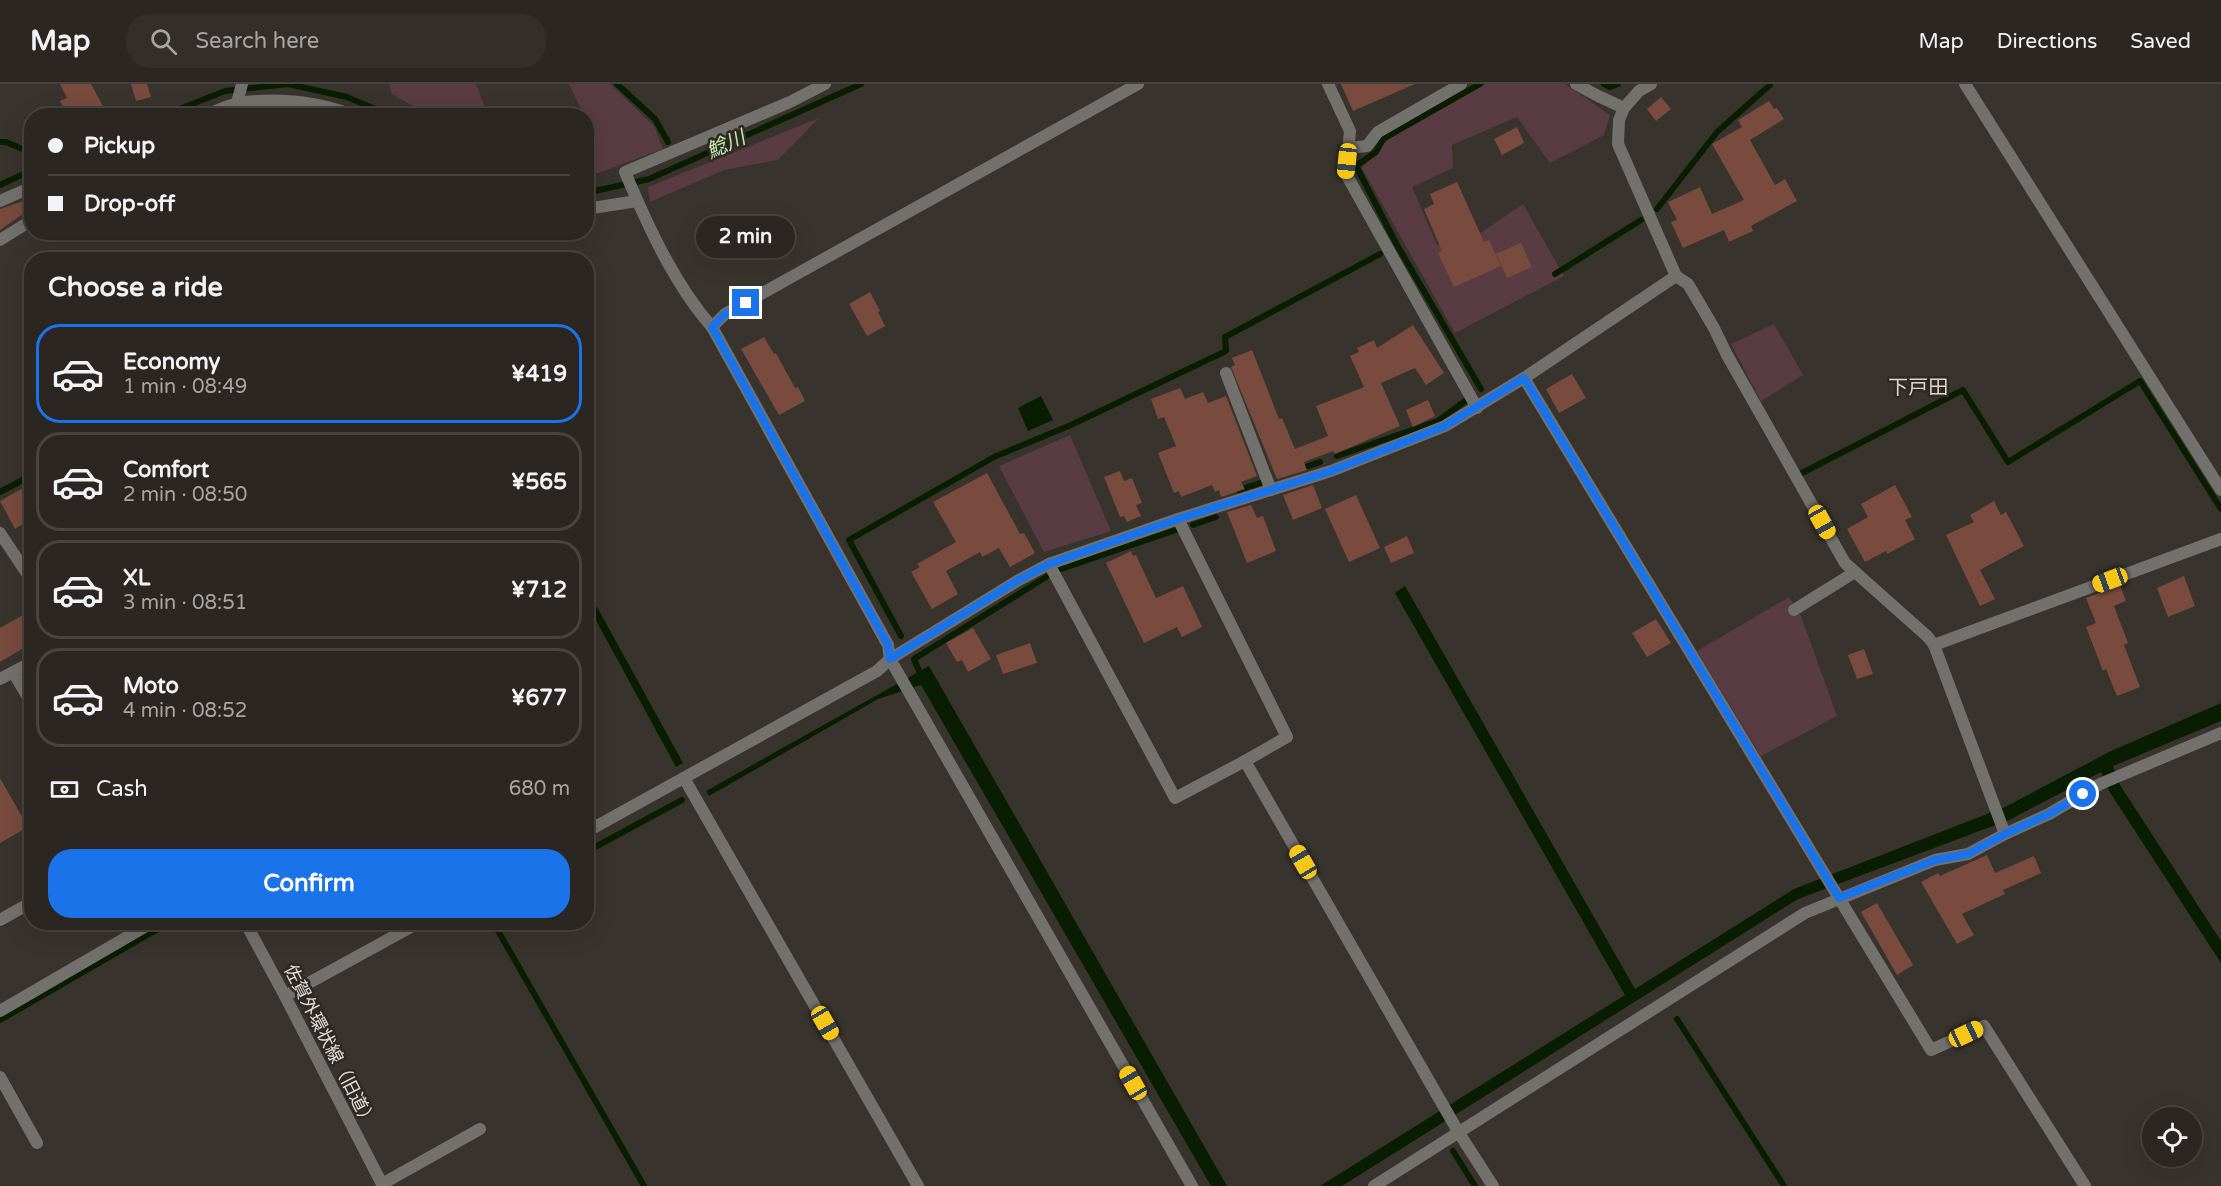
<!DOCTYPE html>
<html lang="en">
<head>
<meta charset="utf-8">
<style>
	:root { --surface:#2b2622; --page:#332e2a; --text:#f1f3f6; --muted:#a6a5a5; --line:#474340; --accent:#1a73e8 }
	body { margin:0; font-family:"Varela Round","Noto Sans JP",sans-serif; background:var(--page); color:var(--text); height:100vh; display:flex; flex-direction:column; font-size:22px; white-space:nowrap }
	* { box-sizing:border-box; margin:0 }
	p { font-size:20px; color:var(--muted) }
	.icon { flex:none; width:33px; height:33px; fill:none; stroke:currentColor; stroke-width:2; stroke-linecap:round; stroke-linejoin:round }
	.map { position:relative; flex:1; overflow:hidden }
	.side { position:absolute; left:24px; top:168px; width:570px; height:678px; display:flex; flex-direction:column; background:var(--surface); border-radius:24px; box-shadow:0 6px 24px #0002,0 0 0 2px var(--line) }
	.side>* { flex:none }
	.guide { position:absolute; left:24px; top:24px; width:570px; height:132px; border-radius:24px; box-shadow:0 6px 24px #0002,0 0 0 2px var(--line); display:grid; align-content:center; height:132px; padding:0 24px; background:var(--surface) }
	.tools { position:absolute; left:2142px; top:1023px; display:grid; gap:12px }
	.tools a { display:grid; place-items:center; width:60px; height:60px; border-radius:50%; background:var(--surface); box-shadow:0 6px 24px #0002,0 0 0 2px var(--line); font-size:30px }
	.end { position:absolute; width:27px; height:27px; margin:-14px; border:8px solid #1a73e8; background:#fff; box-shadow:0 0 0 3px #fff }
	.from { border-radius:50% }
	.bubble { position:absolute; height:42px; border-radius:21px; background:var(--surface); box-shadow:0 6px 24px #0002,0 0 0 2px var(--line); font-size:20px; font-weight:700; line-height:42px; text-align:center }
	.car { position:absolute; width:18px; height:36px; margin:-18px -9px; border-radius:8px; box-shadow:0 0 4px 2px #0007; background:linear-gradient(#f5c518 24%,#345 0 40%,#f5c518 0 76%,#345 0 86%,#f5c518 0) }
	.guide b { display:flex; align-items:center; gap:21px; height:57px; font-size:22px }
	.guide b+b { border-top:2px solid var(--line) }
	.guide i { width:15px; height:15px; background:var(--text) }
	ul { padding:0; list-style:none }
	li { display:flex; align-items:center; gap:18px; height:99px; margin:0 12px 9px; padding:0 12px; border:3px solid var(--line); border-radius:24px }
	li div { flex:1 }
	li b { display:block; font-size:22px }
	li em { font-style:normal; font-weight:700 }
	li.selected { border-color:var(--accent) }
	li>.icon { width:54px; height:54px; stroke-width:1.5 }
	h2 { padding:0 24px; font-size:27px; line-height:72px }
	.pay { display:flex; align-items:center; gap:15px; height:66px; padding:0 24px; font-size:22px }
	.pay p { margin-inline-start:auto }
	.button { display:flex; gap:12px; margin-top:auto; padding:12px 24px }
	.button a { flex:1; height:69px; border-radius:24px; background:var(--accent); color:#fff; font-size:24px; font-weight:700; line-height:69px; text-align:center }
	header { display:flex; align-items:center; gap:36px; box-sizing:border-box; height:84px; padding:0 30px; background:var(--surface); border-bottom:2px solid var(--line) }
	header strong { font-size:28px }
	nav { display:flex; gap:33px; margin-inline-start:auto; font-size:21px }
	.search { width:420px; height:54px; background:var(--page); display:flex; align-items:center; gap:15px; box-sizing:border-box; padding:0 21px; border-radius:24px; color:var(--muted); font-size:22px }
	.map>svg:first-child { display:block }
	.green { fill:#593b43 }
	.water { fill:#091e00 }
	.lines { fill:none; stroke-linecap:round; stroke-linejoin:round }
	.stream { stroke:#091e00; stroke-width:6 }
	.building { fill:#784b3e }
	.minor { stroke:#72716e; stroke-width:12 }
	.tertiary { stroke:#72716e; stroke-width:12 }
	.route { stroke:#1a73e8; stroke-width:8 }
	.labels { text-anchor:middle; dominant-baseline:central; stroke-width:5; stroke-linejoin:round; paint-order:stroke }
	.street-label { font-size:18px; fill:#e2deda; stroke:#2f2923 }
	.water-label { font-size:20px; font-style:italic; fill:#c2ebab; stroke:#2f2923 }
	.neighbourhood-label { font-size:20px; fill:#ded7cf; stroke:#2f2923 }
</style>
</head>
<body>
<header>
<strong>Map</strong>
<div class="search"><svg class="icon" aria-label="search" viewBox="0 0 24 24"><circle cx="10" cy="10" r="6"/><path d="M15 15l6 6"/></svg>Search here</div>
<nav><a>Map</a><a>Directions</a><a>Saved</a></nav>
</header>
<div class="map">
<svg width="2221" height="1102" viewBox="0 0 2221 1102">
	<rect width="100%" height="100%" fill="#39332d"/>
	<g class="green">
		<path d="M389,0h87l12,31h-60l-36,-21z"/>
		<path d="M569,0h41l44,42 9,23 -73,27 -3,-8 -1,-36 4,-3 -4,-13 -2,-1z"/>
		<path d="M1486,0h79l45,31 -6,20 -54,28 -33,-46 -65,28 1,23 -41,19 25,58 36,-7 50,-34 41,72 -109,57 -93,-165 28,-31z"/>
		<path d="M819,34l-41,42 -54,10 -74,32 -2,-15z"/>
		<path d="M1774,240l29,51 -42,26 -30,-57z"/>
		<path d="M1070,351l41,96 -67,21 -45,-86z"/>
		<path d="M1789,513l12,19 36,100 -76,40 -64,-105z"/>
	</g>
	<g class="water">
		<path d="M1041,312l12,24 -25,11 -10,-23z"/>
		<path d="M1405,502l230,403 159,-100 211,-82 104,-55 112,-49v18l-108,45 7,19 101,156v22l-112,-172 -8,-19 -92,48 -211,79 -456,287h-22l305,-191 -230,-402z"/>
		<path d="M586,503l97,176 -7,4 -89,-163z"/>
		<path d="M929,582l298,520h-16l-290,-501 -43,14 -169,97 -3,-5z"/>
	</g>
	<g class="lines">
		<g class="stream">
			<path d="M617,0l38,35 13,23"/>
			<path d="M1480,0l-97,55 -7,13 -20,14 41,79 84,144"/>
			<path d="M1604,0l6,3 8,-3"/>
			<path d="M162,32l63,-25 63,-7 59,13 44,19"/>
			<path d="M0,58h6l26,11"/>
			<path d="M0,101l32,-15"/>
			<path d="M586,109l63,-14 212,-95"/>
			<path d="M1657,125l60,-77 53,-47"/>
			<path d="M1555,190l86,-54"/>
			<path d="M1337,372l101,-35 27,-20"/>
			<path d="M1300,385l20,-7"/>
			<path d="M1802,389l161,-83 45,72 132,-81 81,128"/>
			<path d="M1239,406l21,-7"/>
			<path d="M0,408l32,-17"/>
			<path d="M1193,441l23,-8"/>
			<path d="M1061,485l115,-39"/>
			<path d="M901,552l-52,-96 145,-83 77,-32 155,-74 -1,-14 155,-83"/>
			<path d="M919,587l-5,-12 132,-82"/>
			<path d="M586,768l96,-52"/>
			<path d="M493,838l151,264"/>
			<path d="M1677,935l107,167"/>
			<path d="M0,936l170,-98"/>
			<path d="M1453,1067l22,35"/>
		</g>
	</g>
	<g class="building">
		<path d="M60,0h31l14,26 -11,6h-26l-8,-15 7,-3z"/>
		<path d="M131,0h16l4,13 -15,4z"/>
		<path d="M1341,0h74l-62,27z"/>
		<path d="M1661,13l10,12 -15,12 -9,-12z"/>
		<path d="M1769,17l5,8 3,-1 7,11 -34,21 25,45 10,-6 12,22 -46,25 2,5 -24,11 -5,-12 -41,18 -12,-26 6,-2 -9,-18 32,-15 12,27 32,-14 -32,-56 30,-17 -4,-7z"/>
		<path d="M1517,43l7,16 -22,12 -8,-16z"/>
		<path d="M1457,98l27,60 5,-2 12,26 -47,21 -16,-34 4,-2 -18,-42 10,-5 -4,-10z"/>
		<path d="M32,114v10l-32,22v-21z"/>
		<path d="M1521,159l11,24 -25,11 -11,-24z"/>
		<path d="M870,208l10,19 -2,1 7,14 -18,10 -18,-32z"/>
		<path d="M1413,241l31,48 -18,12 -11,-17 -34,15 19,43 -65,28 -2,-3 -29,11 3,8 -30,9 -46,-112 4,-2 -3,-7 20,-8 27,69 3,-1 13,31 33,-13 -12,-30 48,-19 -14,-31 9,-4 -2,-4 17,-8 3,8z"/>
		<path d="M764,253l10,17 2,-1 19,35 3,-1 7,14 -26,14 -38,-66z"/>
		<path d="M1572,290l14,24 -27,15 -13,-24z"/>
		<path d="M1180,304l5,11 18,-7 5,11 18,-7 31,80 -16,6 4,7 -24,8 -2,-7 -4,2 -3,-7 -31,12 -2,-6 -5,2 -16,-40 18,-7 -12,-29 -6,2 -7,-20z"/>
		<path d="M1428,316l7,16 -22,11 -7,-17z"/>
		<path d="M1120,387l4,10 8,-3 10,25 -6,2 5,11 -14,6 -3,-6 -4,1 -16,-40z"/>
		<path d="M987,389l33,61 4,-1 11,20 -25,14 -11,-19 -17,9 -2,-5 -34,19 12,23 -26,15 -21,-37 9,-5 -3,-3 39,-22 -23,-40z"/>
		<path d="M32,399v36l-17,10 -15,-28z"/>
		<path d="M1313,401l9,23 -29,12 -10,-25z"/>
		<path d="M1895,401l17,32 -7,3 10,19 -28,15 -1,-3 -21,11 -18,-33 21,-12 -7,-13z"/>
		<path d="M1356,411l24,53 -31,14 -24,-53z"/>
		<path d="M1994,417l7,14 5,-3 18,34 -44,24 15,29 -15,7 -34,-71 28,-13 -4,-7z"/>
		<path d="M1251,421l6,13 6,-2 13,35 -29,12 -20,-51z"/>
		<path d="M1407,452l7,17 -23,10 -7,-16z"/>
		<path d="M1131,467l2,5 3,-1 20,43 27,-12 19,41 -20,10 -5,-10 -33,16 -38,-80z"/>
		<path d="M2184,492l11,30 -27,11 -11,-29z"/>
		<path d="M2120,501l6,16 -12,5 14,37 -4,2 16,42 -23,9 -11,-27 -3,2 -17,-44 10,-4 -10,-25z"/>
		<path d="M32,526v33l-32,19v-34z"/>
		<path d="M1656,535l15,24 -24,14 -15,-24z"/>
		<path d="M973,544l18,31 -23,13 -6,-12 -5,2 -11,-19z"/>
		<path d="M1030,559l7,20 -34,11 -7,-19z"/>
		<path d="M1864,565l9,25 -16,5 -9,-24z"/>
		<path d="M0,694l28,49 -28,16z"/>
		<path d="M1987,771l8,18 39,-17 7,17 -38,17 2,4 -43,20 12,21 -17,9 -36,-62 17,-9 2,3z"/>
		<path d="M1877,819l36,62 -16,10 -36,-63z"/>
	</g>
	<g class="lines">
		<g class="minor">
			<path d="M1328,0l22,47 -4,43 131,234"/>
			<path d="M1576,0l22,12 26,12"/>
			<path d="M1651,0l-12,7 -15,17 -5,12 -1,24 58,132 12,8 26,44 13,27 118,208 83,74 6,8 71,189"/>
			<path d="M1965,0l256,406"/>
			<path d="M237,19l5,-19"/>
			<path d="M204,32c12,-4 24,-12 36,-13 39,-6 79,-1 116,13"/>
			<path d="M1349,64l18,-2 11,-14 83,-48"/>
			<path d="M0,117l32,-14"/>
			<path d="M586,125l51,-8"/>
			<path d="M0,156l32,-20"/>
			<path d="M712,243c-38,-43 -65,-103 -87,-155l165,-70 35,-18"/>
			<path d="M1226,289l45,117"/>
			<path d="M1524,294l407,672 53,-24 101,160"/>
			<path d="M1178,435l109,218 -42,24 214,372 34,53"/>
			<path d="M1049,480l126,234 70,-37"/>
			<path d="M1794,526l61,-38"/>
			<path d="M1934,561l287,-106"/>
			<path d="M13,588l19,32"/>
			<path d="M0,595l32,-17"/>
			<path d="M684,694l234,408"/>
			<path d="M0,836l32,-18"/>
			<path d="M0,927l153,-89"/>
			<path d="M0,993l37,66"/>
			<path d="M382,1100l98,-55"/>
			<path d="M1192,1102l-302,-527 127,-78 32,-17 129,-45 153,-48 114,-45 79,-48 152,-102"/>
			<path d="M1374,1102l431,-273 130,-53 33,-6 37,-20 44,-20 51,-30 121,-51"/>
		</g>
		<g class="tertiary">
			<path d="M0,449l32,48"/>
			<path d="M586,748l291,-161 13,-12 -2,-14 -176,-318 13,-13 413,-230"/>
			<path d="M245,838l40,74 98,190"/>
			<path d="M285,912l135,-74"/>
		</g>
	</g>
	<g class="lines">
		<path class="route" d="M746,219l-21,11 -13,13 176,318 2,14 127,-78 32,-17 129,-45 153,-48 114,-45 79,-48 315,520 96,-38 33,-6 37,-20 44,-20 34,-20"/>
	</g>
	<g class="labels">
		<g class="street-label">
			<text transform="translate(330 962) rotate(63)">佐賀外環状線（旧道）</text>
		</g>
		<g class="water-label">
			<text transform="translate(726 61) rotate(-24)">鯰川</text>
		</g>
		<g class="neighbourhood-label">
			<text x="1918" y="304">下戸田</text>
		</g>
	</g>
</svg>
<div class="tools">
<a><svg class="icon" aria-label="locate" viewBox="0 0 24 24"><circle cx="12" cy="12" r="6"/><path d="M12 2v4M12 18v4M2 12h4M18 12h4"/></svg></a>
</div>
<i class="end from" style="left:2083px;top:710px"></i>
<i class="end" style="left:746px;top:219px"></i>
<div class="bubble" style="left:696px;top:132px;width:99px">2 min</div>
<i class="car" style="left:1347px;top:77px;rotate:186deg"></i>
<i class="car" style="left:1822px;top:438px;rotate:151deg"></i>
<i class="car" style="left:2110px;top:496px;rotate:250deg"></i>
<i class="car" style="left:1303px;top:778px;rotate:330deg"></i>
<i class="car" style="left:825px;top:939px;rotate:150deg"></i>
<i class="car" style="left:1966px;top:950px;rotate:65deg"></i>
<i class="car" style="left:1133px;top:999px;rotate:330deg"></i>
<div class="guide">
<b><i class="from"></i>Pickup</b>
<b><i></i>Drop-off</b>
</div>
<section class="side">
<h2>Choose a ride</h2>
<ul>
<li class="selected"><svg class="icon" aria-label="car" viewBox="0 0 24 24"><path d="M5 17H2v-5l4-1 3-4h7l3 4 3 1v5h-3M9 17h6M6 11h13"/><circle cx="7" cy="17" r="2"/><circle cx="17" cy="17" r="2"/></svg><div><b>Economy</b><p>1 min · 08:49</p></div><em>¥419</em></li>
<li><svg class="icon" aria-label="car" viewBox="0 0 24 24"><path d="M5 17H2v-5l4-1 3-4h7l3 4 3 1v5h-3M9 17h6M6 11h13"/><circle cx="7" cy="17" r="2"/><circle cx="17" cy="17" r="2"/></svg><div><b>Comfort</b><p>2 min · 08:50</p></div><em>¥565</em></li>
<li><svg class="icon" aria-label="car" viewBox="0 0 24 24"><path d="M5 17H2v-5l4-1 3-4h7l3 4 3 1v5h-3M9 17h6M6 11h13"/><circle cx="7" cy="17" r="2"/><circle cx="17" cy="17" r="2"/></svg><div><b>XL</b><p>3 min · 08:51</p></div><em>¥712</em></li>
<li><svg class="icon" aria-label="car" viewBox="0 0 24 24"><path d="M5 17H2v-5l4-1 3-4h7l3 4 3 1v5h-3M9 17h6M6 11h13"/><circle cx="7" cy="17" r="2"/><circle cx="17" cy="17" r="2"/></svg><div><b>Moto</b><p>4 min · 08:52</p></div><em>¥677</em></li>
</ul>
<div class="pay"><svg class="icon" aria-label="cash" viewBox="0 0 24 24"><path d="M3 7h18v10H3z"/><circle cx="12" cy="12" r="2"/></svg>Cash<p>680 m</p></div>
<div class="button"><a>Confirm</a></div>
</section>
</div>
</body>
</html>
